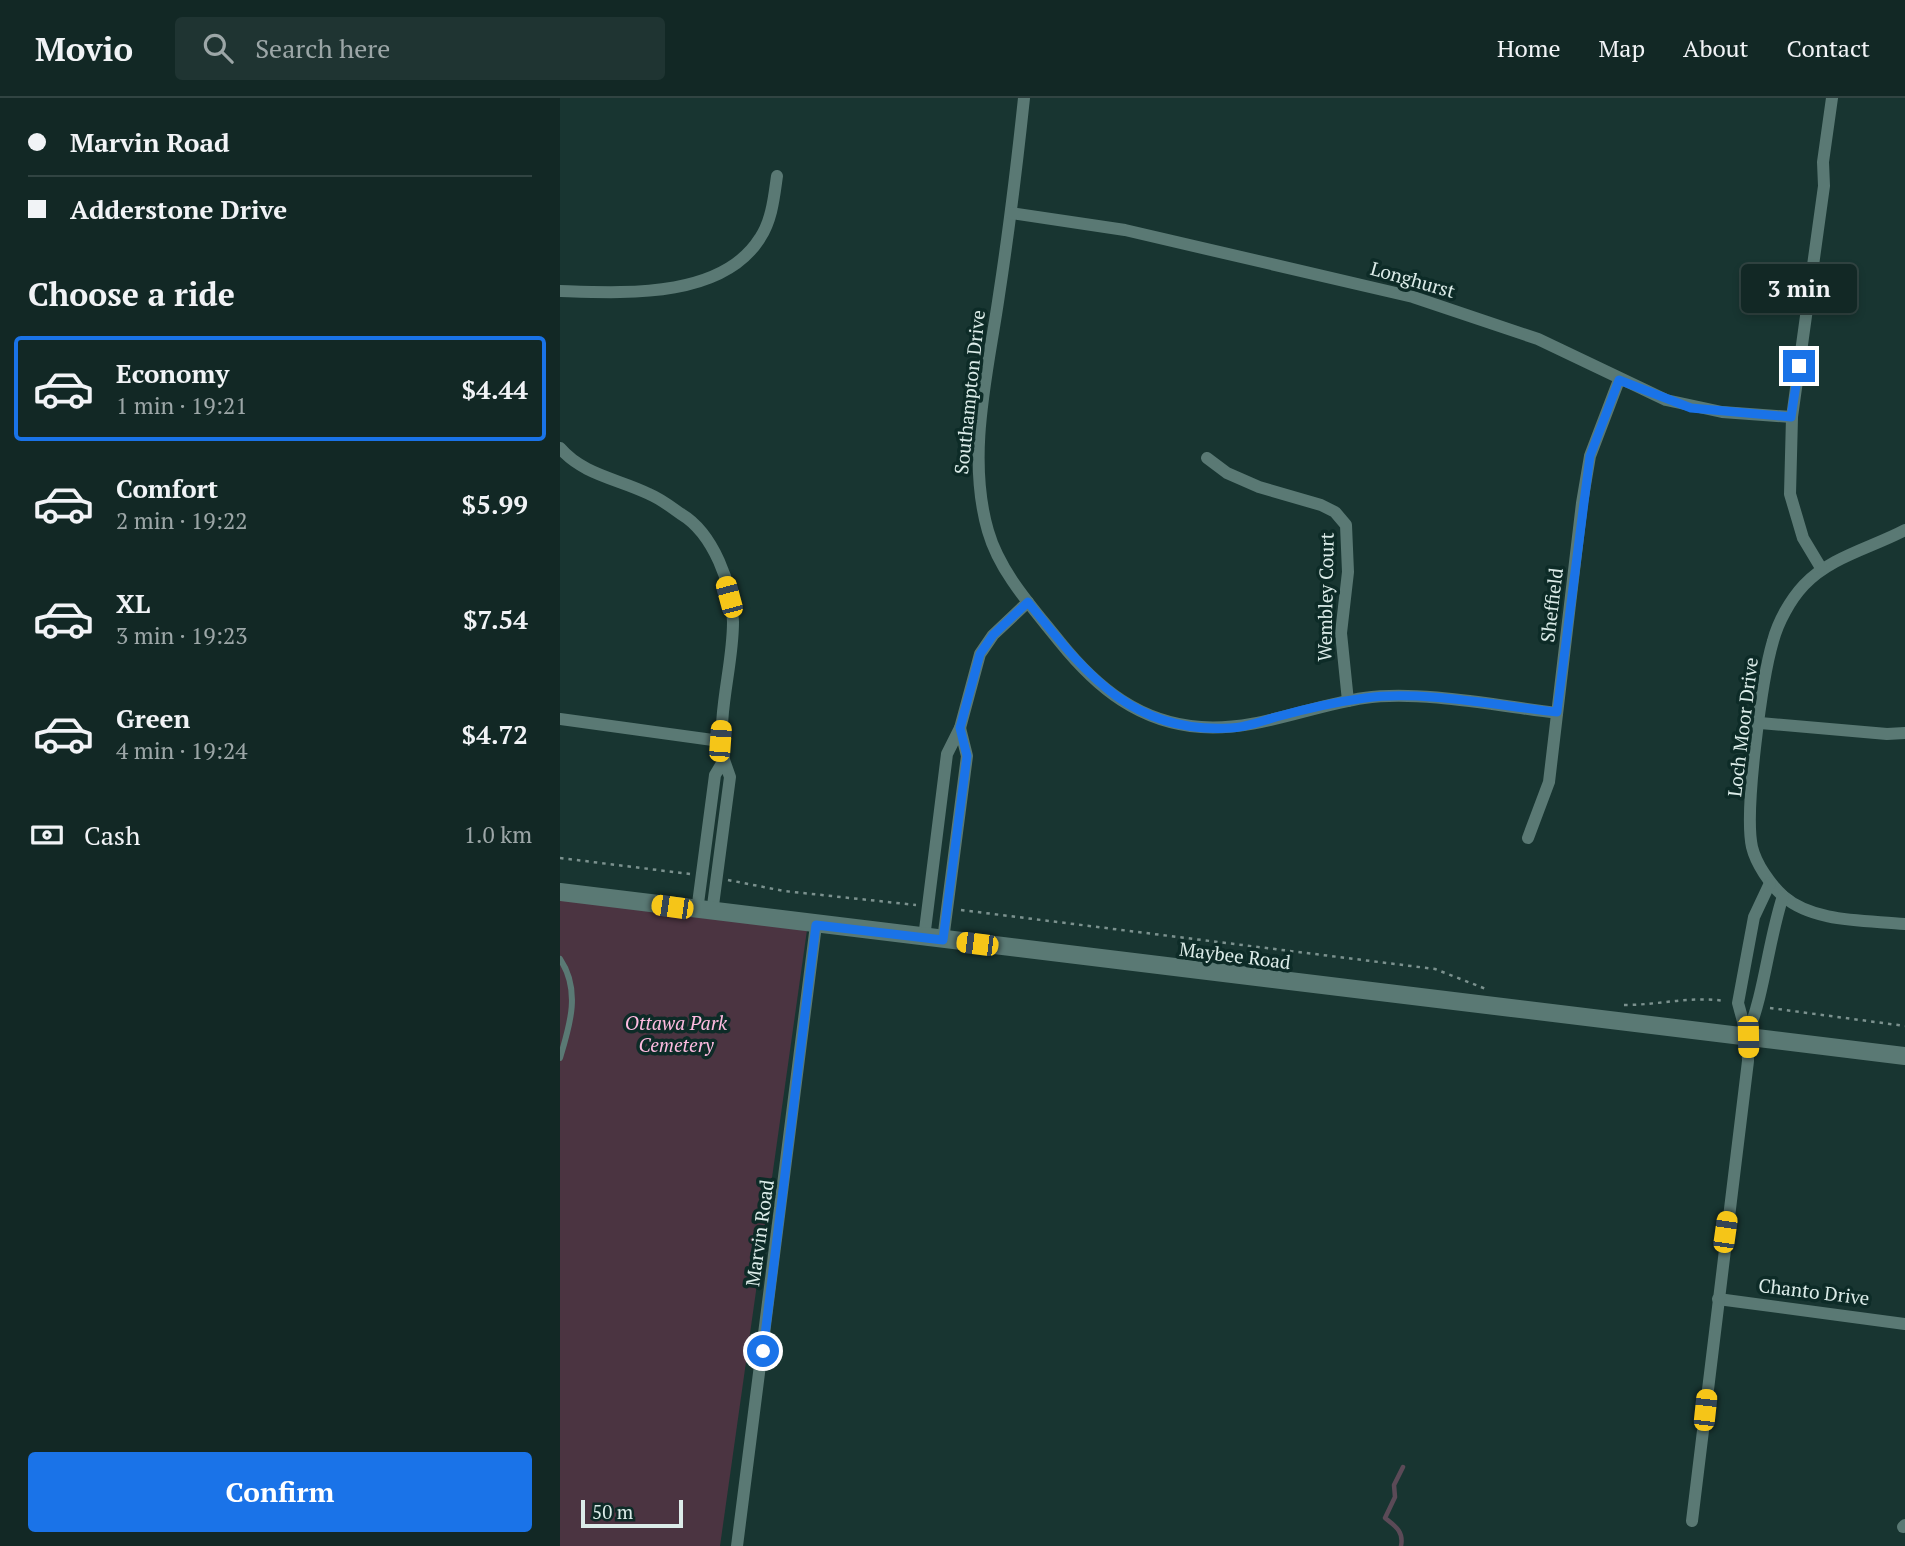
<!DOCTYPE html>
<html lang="en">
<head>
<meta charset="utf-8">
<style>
	:root { --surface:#122825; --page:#1f3432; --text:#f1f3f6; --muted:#9ca6a7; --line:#314442; --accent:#1a73e8 }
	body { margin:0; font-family:"PT Serif",serif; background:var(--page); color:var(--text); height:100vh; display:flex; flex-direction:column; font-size:26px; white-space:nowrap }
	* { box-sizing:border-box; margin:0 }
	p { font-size:23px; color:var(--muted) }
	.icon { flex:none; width:38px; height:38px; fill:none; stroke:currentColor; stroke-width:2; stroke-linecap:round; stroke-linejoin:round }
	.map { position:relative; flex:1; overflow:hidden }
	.panel { display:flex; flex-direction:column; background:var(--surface); width:560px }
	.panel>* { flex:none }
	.banner { display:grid; align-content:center; height:154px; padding:0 28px; background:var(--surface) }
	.scale { position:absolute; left:21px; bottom:18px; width:102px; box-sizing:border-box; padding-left:7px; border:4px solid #dcece9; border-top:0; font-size:19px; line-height:24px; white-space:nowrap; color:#dcece9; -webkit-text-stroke:5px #0d2b27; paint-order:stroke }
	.end { position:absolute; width:32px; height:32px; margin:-16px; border:9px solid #1a73e8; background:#fff; box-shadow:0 0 0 4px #fff }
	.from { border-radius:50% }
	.bubble { position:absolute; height:49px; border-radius:7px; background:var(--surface); box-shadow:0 4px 10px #0003,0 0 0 2px var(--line); font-size:23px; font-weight:800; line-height:49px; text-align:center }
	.car { position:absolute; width:21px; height:42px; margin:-21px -10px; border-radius:9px; box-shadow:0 0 5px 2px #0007; background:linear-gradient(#f5c518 24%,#345 0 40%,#f5c518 0 76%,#345 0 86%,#f5c518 0) }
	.banner b { display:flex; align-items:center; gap:24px; height:66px; font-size:26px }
	.banner b+b { border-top:2px solid var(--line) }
	.banner i { width:18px; height:18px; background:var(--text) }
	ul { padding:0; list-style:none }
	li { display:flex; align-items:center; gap:21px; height:105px; margin:0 14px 10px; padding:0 14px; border:4px solid transparent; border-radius:7px }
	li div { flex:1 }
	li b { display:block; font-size:26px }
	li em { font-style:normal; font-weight:800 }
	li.active { border-color:var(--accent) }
	li>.icon { width:63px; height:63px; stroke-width:1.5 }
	h2 { padding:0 28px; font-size:32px; line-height:84px }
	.pay { display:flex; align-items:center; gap:18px; height:77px; padding:0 28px; font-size:26px }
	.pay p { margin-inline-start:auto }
	.action { display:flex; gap:14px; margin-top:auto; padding:14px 28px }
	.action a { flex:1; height:80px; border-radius:7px; background:var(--accent); color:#fff; font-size:28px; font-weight:800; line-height:80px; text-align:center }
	header { display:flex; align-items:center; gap:42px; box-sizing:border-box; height:98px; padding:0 35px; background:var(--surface); border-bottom:2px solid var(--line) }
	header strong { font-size:33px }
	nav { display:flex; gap:38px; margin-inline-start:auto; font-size:24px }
	.search { width:490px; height:63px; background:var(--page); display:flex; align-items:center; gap:18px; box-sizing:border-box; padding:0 24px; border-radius:7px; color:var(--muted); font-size:26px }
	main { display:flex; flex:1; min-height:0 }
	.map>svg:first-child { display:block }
	.green { fill:#4b3441 }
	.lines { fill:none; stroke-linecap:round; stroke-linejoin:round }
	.stream { stroke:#5b4a57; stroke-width:4.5 }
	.path { stroke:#7b918e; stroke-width:2.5; stroke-dasharray:3.5 5; stroke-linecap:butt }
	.service { stroke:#5a7974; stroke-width:6 }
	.minor { stroke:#5a7974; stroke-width:12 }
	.secondary { stroke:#5a7974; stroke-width:18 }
	.route { stroke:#1a73e8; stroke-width:9 }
	.labels { text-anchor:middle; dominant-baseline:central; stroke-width:7; stroke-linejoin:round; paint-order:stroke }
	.street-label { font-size:19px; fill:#dcece9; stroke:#0d2b27 }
	.park-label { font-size:19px; font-style:italic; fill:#febbe0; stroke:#0d2b27 }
</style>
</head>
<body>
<header>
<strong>Movio</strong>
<div class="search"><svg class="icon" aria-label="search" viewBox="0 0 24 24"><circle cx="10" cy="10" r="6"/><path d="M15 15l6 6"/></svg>Search here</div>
<nav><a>Home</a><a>Map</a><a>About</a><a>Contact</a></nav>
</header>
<main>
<section class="panel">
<div class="banner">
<b><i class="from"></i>Marvin Road</b>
<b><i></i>Adderstone Drive</b>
</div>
<h2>Choose a ride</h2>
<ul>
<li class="active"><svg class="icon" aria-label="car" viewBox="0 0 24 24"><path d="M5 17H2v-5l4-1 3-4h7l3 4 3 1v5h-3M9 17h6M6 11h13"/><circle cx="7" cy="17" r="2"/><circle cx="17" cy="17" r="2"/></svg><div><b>Economy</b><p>1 min · 19:21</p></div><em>$4.44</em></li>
<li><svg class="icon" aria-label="car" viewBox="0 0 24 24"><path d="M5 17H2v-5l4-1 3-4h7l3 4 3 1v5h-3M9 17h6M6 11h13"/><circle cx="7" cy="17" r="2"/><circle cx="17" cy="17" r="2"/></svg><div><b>Comfort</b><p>2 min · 19:22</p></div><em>$5.99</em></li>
<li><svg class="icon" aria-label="car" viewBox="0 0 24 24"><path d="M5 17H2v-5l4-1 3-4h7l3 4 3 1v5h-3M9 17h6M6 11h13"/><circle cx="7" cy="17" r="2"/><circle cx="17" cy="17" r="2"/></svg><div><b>XL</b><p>3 min · 19:23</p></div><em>$7.54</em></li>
<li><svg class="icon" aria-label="car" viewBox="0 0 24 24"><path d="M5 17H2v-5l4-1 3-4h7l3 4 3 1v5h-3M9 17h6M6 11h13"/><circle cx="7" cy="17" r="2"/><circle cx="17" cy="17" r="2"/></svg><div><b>Green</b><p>4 min · 19:24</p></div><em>$4.72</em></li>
</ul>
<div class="pay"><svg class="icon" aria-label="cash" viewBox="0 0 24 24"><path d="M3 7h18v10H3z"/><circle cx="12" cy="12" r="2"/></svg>Cash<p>1.0 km</p></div>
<div class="action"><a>Confirm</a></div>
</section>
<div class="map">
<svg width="1345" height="1448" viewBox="0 0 1345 1448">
	<rect width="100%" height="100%" fill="#183531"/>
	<path class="green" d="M0,801l247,31 -87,616h-160z"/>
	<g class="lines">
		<path class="stream" d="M841,1448c3,-15 -6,-20 -16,-28l10,-21 -1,-12 9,-18"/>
		<g class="path">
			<path d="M0,760l130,16"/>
			<path d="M168,782l56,11 132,14"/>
			<path d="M401,812l474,59 51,20"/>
			<path d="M1064,907c36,0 65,-9 101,-4"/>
			<path d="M1210,910l135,18"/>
		</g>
		<path class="service" d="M0,861c21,31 10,66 0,99"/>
		<g class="minor">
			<path d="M464,0c-7,66 -15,132 -25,197 -11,77 -33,160 -11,236 12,42 45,77 72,111 37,46 80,81 141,85 55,4 109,-21 163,-29 56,-8 135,8 193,15"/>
			<path d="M451,115l114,17 288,67 125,42 128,61 56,12 70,5"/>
			<path d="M0,193c64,2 162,8 200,-53 12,-18 14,-41 17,-62"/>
			<path d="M0,350c23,27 59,31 89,46 12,5 22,13 32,20 32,19 52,71 52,108 0,46 -17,92 -9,138"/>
			<path d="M647,360l20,15 32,14 62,18 14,7 11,13 2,47 -7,61 7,68"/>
			<path d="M1345,432c-34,18 -75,27 -101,55 -14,15 -26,37 -31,56 -11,37 -29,170 -21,206 4,17 18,37 31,49 31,27 83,24 122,28"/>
			<path d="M1261,470l-18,-30 -13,-44 2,-77 32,-231 -1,-24 9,-64"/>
			<path d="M0,621l160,22"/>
			<path d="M1200,625l127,11 18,-1"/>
			<path d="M400,630l20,-74 13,-19 35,-33"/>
			<path d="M968,740l21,-56 33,-279 8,-47 29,-76"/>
			<path d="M1210,785l-16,34 -16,86 9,33c18,-45 21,-94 36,-140"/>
			<path d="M137,813l18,-136 9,-15 6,17 -18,136"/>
			<path d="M364,840l23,-184 13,-26 7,28 -24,184"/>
			<path d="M1158,1201l187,25"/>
			<path d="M1132,1423l56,-460 -1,-25"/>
			<path d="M1343,1429l2,-2"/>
			<path d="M177,1448l79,-621"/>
		</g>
		<path class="secondary" d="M0,794l1345,164"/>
	</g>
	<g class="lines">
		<path class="route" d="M203,1253l53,-426 127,15 24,-184 -7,-28 20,-74 13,-19 35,-33c56,69 102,132 202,126 15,0 32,-7 46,-11 29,-8 59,-15 89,-19 57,-8 134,8 192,14l33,-256 29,-76 72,28 100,9 8,-51"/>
	</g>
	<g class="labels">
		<g class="street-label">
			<text transform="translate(853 181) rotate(16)">Longhurst</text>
			<text transform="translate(409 294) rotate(-84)">Southampton Drive</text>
			<text transform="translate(765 499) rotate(-89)">Wembley Court</text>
			<text transform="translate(991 507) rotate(-83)">Sheffield</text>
			<text transform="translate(1182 629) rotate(-83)">Loch Moor Drive</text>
			<text transform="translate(675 857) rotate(7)">Maybee Road</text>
			<text transform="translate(199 1135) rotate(-82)">Marvin Road</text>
			<text transform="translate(1254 1193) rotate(7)">Chanto Drive</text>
		</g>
		<g class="park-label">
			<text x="116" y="924">Ottawa Park<tspan x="116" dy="22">Cemetery</tspan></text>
		</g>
	</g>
</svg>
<div class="scale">50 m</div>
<i class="end from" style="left:203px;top:1253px"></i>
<i class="end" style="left:1239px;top:268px"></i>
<div class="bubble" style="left:1181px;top:166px;width:116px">3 min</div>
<i class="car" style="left:169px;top:499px;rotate:345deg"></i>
<i class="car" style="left:160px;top:643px;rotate:4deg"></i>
<i class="car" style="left:112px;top:809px;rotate:278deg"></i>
<i class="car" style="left:417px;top:846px;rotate:277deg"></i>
<i class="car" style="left:1188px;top:939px;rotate:179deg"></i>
<i class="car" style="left:1165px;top:1134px;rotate:8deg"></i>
<i class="car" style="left:1145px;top:1312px;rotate:6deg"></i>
</div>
</main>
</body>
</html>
